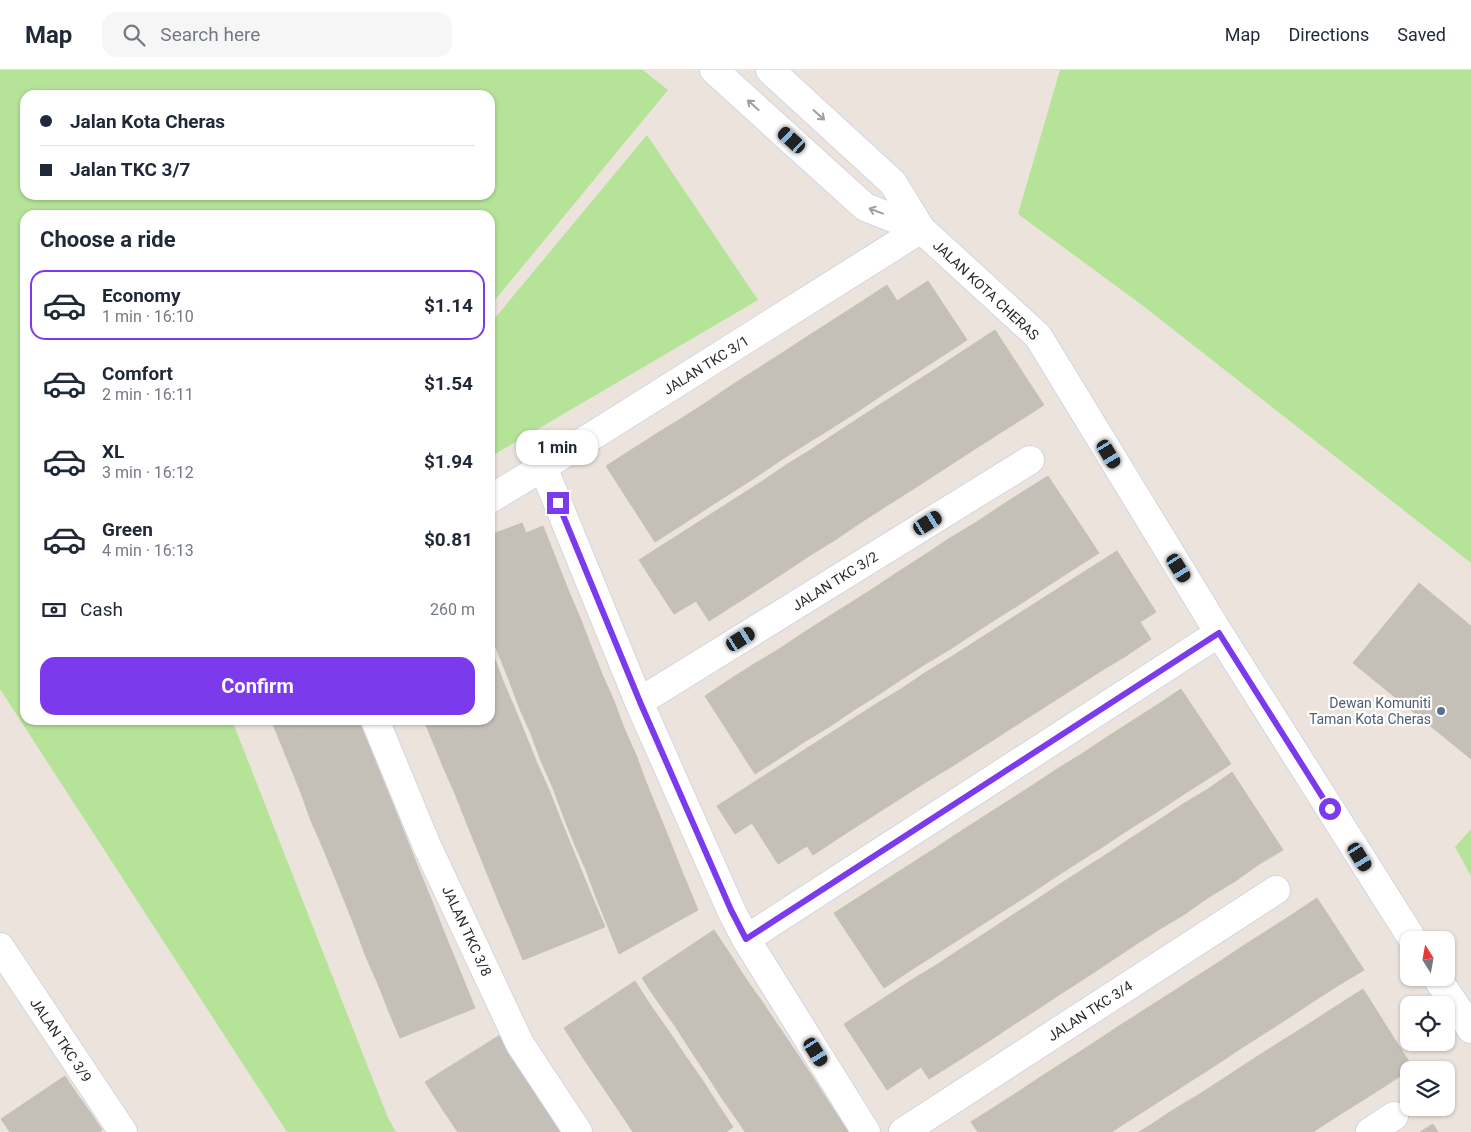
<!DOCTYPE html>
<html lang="en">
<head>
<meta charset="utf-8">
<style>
	:root { --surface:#fff; --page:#f6f6f7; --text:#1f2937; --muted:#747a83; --line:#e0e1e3; --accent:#7c3aed }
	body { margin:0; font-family:Roboto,sans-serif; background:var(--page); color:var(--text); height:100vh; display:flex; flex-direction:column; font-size:19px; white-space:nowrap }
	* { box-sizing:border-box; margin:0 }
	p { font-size:16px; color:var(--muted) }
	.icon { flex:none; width:28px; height:28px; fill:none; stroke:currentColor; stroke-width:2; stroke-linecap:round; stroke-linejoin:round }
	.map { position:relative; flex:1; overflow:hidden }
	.details { position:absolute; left:20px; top:140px; width:475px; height:515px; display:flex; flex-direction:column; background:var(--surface); border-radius:15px; box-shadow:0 1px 4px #0004 }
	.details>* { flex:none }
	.top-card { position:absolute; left:20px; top:20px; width:475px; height:110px; border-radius:15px; box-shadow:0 1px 4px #0004; display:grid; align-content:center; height:110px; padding:0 20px; background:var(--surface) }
	.needle { width:32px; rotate:349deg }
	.buttons { position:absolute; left:1400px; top:861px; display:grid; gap:10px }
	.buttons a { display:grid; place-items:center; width:55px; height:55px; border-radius:10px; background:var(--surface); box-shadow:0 1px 4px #0004; font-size:25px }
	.end { position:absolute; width:22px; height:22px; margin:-11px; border:6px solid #7c3aed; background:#fff; box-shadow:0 0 0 2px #fff }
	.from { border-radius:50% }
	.bubble { position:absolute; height:35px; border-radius:15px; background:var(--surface); box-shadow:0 1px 4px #0004; font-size:16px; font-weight:700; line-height:35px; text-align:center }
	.car { position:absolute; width:15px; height:30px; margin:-15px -8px; border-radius:6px; box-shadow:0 0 4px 1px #0007; background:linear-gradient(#222 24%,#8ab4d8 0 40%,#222 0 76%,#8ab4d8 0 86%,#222 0) }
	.top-card b { display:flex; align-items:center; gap:18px; height:48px; font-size:19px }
	.top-card b+b { border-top:1px solid var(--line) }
	.top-card i { width:12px; height:12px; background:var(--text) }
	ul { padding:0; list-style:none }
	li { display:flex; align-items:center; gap:15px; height:70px; margin:0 10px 8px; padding:0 10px; border:2px solid transparent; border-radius:15px }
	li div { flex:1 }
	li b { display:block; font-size:19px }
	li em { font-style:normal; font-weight:700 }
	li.active { border-color:var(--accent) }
	li>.icon { width:45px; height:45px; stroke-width:1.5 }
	h2 { padding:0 20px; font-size:22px; line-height:60px }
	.pay { display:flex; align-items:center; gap:12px; height:55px; padding:0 20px; font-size:19px }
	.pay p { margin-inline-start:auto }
	.cta { display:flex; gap:10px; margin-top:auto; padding:10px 20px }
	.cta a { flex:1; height:58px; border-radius:15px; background:var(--accent); color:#fff; font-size:20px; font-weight:700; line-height:58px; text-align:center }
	header { display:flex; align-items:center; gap:30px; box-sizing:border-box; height:70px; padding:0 25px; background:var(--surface); border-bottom:1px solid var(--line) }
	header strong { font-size:24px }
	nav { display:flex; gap:28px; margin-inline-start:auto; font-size:18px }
	.search { width:350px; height:45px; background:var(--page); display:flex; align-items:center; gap:12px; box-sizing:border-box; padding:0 18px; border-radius:15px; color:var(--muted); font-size:19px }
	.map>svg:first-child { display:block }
	.green { fill:#b5e398; fill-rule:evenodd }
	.building { fill:#c4bfb7; stroke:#c8c0b5 }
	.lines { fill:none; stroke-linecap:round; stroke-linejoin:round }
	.street-casing { stroke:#d1d5e3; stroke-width:30 }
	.secondary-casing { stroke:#d1d5e3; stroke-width:30 }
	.street { stroke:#fff; stroke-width:28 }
	.secondary { stroke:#fff; stroke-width:28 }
	.oneway { stroke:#9f9f9f }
	.route { stroke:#7c3aed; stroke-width:6 }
	.service-dot { fill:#5c6f8a; stroke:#fff; stroke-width:2 }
	.labels { text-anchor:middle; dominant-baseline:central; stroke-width:4.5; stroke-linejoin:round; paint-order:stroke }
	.street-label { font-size:14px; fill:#2a2a2a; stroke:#fff }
	.service-label { font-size:14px; fill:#4e5e75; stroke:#fff; text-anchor:end }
</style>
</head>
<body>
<header>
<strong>Map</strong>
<div class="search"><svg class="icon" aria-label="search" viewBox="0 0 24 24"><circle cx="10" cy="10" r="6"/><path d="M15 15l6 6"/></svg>Search here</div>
<nav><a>Map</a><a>Directions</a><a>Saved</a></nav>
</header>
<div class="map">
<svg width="1471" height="1062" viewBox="0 0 1471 1062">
	<rect width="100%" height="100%" fill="#ece4dc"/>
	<g class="green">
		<path d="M0,0h643l25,20 -178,216v-91h-465v505h207l156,398 8,14h-109l-287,-443zM25,25h465v100h-465z"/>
		<path d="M1060,0h411v493l-329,-258 -124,-91z"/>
		<path d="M647,65l111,165 -268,157v-133z"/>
		<path d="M1471,759v47l-16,-29z"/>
	</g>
	<g class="building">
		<path d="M928,211l39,59 -60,39 -49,-75 29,-19 10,16z"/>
		<path d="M858,234l49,75 -25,16 -49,-75z"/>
		<path d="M833,250l49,75 -25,17 -49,-76z"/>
		<path d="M995,260l49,75 -58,37 -49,-74z"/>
		<path d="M808,266l49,76 -25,16 -50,-75z"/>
		<path d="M782,283l50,75 -26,16 -49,-75z"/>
		<path d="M937,298l49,74 -25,16 -49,-74z"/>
		<path d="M757,299l49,75 -25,16 -49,-75z"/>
		<path d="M912,314l49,74 -26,17 -48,-75z"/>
		<path d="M732,315l49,75 -25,17 -49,-75z"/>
		<path d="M887,330l48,75 -25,16 -48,-75z"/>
		<path d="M707,332l49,75 -25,16 -49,-75z"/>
		<path d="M862,346l48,75 -25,16 -49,-74z"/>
		<path d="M682,348l49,75 -25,16 -50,-75z"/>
		<path d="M836,363l49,74 -25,16 -48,-74z"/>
		<path d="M656,364l50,75 -26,17 -49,-76z"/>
		<path d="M812,379l48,74 -25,17 -49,-75z"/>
		<path d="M631,380l49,76 -25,16 -49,-76z"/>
		<path d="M786,395l49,75 -26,16 -48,-74z"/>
		<path d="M1048,406l51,77 -25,16 -50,-78z"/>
		<path d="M761,412l48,74 -24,16 -49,-74z"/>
		<path d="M1024,421l50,78 -25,16 -50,-78z"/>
		<path d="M736,428l49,74 -26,17 -48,-75z"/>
		<path d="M999,437l50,78 -24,16 -50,-78z"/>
		<path d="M711,444l48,75 -25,16 -48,-75z"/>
		<path d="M522,453l4,10 17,-7 26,66 -79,32v-89z"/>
		<path d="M975,453l50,78 -24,15 -51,-78z"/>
		<path d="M686,460l48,75 -25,16 -13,-20 -22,13 -35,-54z"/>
		<path d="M950,468l51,78 -25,16 -50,-78z"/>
		<path d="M1117,481l39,61 -16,10 11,17 -25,17 -50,-79z"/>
		<path d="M926,484l50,78 -24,16 -51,-78z"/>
		<path d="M901,500l51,78 -25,15 -50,-77z"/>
		<path d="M1076,507l50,79 -25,15 -50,-78z"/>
		<path d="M1419,513l52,43v133l-118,-96z"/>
		<path d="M877,516l50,77 -25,16 -50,-77z"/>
		<path d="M569,522l12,28 -83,33 -8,-19v-10z"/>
		<path d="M1051,523l50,78 -25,16 -50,-78z"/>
		<path d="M852,532l50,77 -24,16 -50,-78z"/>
		<path d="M1026,539l50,78 -25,16 -50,-78z"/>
		<path d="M828,547l50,78 -24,15 -51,-77z"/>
		<path d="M581,550l10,26 -82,34 -11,-27z"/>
		<path d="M1001,555l50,78 -25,16 -50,-78z"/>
		<path d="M803,563l51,77 -25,17 -50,-78z"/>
		<path d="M976,571l50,78 -25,16 -50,-78z"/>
		<path d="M591,576l11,28 -83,33 -10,-27z"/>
		<path d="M779,579l50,78 -25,15 -50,-78z"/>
		<path d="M493,584l10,27 -13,6v-32z"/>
		<path d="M951,587l50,78 -25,16 -50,-79z"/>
		<path d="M754,594l50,78 -24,16 -51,-78z"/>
		<path d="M926,602l50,79 -25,16 -50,-78z"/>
		<path d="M602,604l12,27 -83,33 -12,-27z"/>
		<path d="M729,610l51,78 -25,16 -50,-78z"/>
		<path d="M503,611l12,28 -25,10v-32z"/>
		<path d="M901,619l50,78 -25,15 -50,-78z"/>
		<path d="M1181,619l50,75 -25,16 -49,-75z"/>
		<path d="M614,631l10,27 -83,33 -10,-27z"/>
		<path d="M876,634l50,78 -25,16 -50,-78z"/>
		<path d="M1157,635l49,75 -25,16 -49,-75z"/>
		<path d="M515,639l11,27 -82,33 -11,-27 54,-22h3v-1z"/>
		<path d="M271,650h54l-46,19z"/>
		<path d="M325,650h34l6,16 -75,30 -11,-27z"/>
		<path d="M424,650h63l-54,22z"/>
		<path d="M851,650l50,78 -25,16 -50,-78z"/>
		<path d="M1132,651l49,75 -24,16 -50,-75z"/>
		<path d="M624,658l12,27 -83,33 -12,-27z"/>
		<path d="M365,666l11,27 -75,30 -11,-27z"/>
		<path d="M526,666l11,27 -81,33 -12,-27z"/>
		<path d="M826,666l50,78 -25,16 -50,-78z"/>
		<path d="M1107,667l50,75 -26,16 -48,-75z"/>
		<path d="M801,682l50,78 -38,25 -6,-9 -29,18 -26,-41 -17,11 -18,-28z"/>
		<path d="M1083,683l48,75 -24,16 -50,-75z"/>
		<path d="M636,685l10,27 -83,33 -10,-27z"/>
		<path d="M376,693l11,27 -76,31 -10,-28z"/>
		<path d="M537,693l12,27 -82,34 -11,-28z"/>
		<path d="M1057,699l50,75 -25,16 -49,-75z"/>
		<path d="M1232,702l51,78 -25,15 -50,-76z"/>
		<path d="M646,712l11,27 -83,34 -11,-28z"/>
		<path d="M1033,715l49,75 -25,16 -49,-75z"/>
		<path d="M1208,719l50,76 -24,17 -51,-78z"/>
		<path d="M387,720l11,27 -75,31 -12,-27z"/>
		<path d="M549,720l11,28 -82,33 -11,-27z"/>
		<path d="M1008,731l49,75 -24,16 -50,-75z"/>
		<path d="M1183,734l51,78 -25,15 -50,-77z"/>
		<path d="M657,739l11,27 -82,34 -12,-27z"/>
		<path d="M398,747l11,28 -75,30 -11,-27z"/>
		<path d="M983,747l50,75 -25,16 -50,-75z"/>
		<path d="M560,748l11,27 -82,33 -11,-27z"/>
		<path d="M1159,750l50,77 -24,17 -51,-78z"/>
		<path d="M958,763l50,75 -25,16 -49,-75z"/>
		<path d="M668,766l11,28 -83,33 -10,-27z"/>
		<path d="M1134,766l51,78 -25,15 -50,-77z"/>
		<path d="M409,775l11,27 -75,30 -11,-27z"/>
		<path d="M571,775l11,27 -82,33 -11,-27z"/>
		<path d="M934,779l49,75 -25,16 -49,-75z"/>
		<path d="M1110,782l50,77 -25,16 -50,-77z"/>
		<path d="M679,794l19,46 -79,44 -23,-57z"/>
		<path d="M909,795l49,75 -25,16 -49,-75z"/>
		<path d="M1085,798l50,77 -24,16 -51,-77z"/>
		<path d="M420,802l11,27 -75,31 -11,-28z"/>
		<path d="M582,802l11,27 -81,34 -12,-28z"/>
		<path d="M884,811l49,75 -25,16 -49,-75z"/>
		<path d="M1060,814l51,77 -24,16 -51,-77z"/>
		<path d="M859,827l49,75 -24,16 -50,-75z"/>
		<path d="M1317,828l47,72 -25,15 -46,-71z"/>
		<path d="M431,829l11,28 -76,30 -10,-27z"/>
		<path d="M593,829l12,28 -82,33 -11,-27z"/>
		<path d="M1036,830l51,77 -25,16 -51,-77z"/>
		<path d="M1293,844l46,71 -25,16 -46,-71z"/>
		<path d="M1011,846l51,77 -24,16 -51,-77z"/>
		<path d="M442,857l11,27 -75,30 -12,-27z"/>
		<path d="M714,860l16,24 -72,48 -16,-24z"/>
		<path d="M1268,860l46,71 -24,16 -47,-71z"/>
		<path d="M987,862l51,77 -25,16 -51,-77z"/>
		<path d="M1243,876l47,71 -25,16 -46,-71z"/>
		<path d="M962,878l51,77 -24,16 -51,-77z"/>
		<path d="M453,884l11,27 -75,31 -11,-28z"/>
		<path d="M730,884l16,25 -71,47 -17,-24z"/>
		<path d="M1219,892l46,71 -25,16 -46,-71z"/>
		<path d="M938,894l51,77 -25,16 -51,-78z"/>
		<path d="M1194,908l46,71 -24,16 -47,-71z"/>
		<path d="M746,909l17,24 -72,48 -16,-25z"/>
		<path d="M913,909l51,78 -35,22 -8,-12 -34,23 -43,-66z"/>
		<path d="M464,911l11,27 -75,30 -11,-26z"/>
		<path d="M635,911l16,25 -71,47 -16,-25z"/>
		<path d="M1363,919l50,79 -42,27 -50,-79z"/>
		<path d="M1169,924l47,71 -25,16 -47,-71z"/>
		<path d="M763,933l16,24 -72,48 -16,-24z"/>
		<path d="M651,936l17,24 -72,47 -16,-24z"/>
		<path d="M1144,940l47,71 -25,16 -47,-71z"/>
		<path d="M1321,946l50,79 -24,15 -51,-78z"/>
		<path d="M1119,956l47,71 -25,16 -46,-71z"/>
		<path d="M779,957l17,25 -73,48 -16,-25z"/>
		<path d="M668,960l16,24 -71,48 -17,-25z"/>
		<path d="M1296,962l51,78 -25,16 -50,-79z"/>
		<path d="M500,965l16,24 -75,48 -16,-25z"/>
		<path d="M1095,972l46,71 -25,16 -46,-71z"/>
		<path d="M1272,977l50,79 -9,6h-22l-44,-69z"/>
		<path d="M796,982l16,24 -72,48 -17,-24z"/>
		<path d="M684,984l17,24 -72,48 -16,-24z"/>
		<path d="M1070,988l46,71 -4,3h-29l-38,-58z"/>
		<path d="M516,989l15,25 -74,47 -16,-24z"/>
		<path d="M1247,993l44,69h-34l-34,-53z"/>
		<path d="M1045,1004l38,58h-35l-27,-42z"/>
		<path d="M65,1006l12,18 -55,38h-12l-9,-13z"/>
		<path d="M812,1006l16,25 -47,31h-36l-5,-8z"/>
		<path d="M701,1008l16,25 -44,29h-40l-4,-6z"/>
		<path d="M1223,1009l34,53h-35l-24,-37z"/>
		<path d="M531,1014l17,25 -37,23h-54z"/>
		<path d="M1021,1020l27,42h-35l-17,-26z"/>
		<path d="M77,1024l13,18 -29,20h-39z"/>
		<path d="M1198,1025l24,37h-35l-14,-22z"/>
		<path d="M828,1031l16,24 -11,7h-52z"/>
		<path d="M717,1033l16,24 -7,5h-53z"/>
		<path d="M996,1036l17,26h-35l-7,-10z"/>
		<path d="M548,1039l14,23h-51z"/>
		<path d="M1173,1040l14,22h-35l-3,-6z"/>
		<path d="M90,1042l12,18 -2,2h-39z"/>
		<path d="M1433,1054l5,8h-18z"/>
		<path d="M844,1055l5,7h-16z"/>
		<path d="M1149,1056l3,6h-13z"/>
	</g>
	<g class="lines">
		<g class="street-casing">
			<g id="street">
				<path d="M543,397l96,235 92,208 15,29 120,193"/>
				<path d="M490,429l53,-32 378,-238"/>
				<path d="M639,632l391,-242"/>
				<path d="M375,650l52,126 93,198 58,88"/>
				<path d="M746,869l473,-306"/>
				<path d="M0,877l123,185"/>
				<path d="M903,1062l373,-242"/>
				<path d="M1370,1062l24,-16"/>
			</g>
		</g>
		<g class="secondary-casing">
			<g id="secondary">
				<path d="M714,0l151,137 56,22"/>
				<path d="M770,0l123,113 28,46 117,107 181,297 194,307"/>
				<path d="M1437,908l34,51"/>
			</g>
		</g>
		<use href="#street" class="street"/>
		<use href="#secondary" class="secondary"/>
	</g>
	<defs><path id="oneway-shaft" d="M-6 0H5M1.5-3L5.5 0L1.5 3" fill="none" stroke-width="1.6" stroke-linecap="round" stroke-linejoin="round" transform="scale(1.25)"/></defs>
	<g class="oneway">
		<use href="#oneway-shaft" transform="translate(753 35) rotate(-138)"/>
		<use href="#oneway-shaft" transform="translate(819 45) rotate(42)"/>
		<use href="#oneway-shaft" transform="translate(876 141) rotate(-159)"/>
	</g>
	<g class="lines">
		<path class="route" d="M558,433l82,199 91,208 15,29 473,-306 111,176"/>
	</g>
	<circle class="service-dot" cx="1441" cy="641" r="5"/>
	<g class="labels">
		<g class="street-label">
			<text transform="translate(986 220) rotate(43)">JALAN KOTA CHERAS</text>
			<text transform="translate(706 295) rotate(-32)">JALAN TKC 3/1</text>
			<text transform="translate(835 511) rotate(-32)">JALAN TKC 3/2</text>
			<text transform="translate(467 861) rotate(65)">JALAN TKC 3/8</text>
			<text transform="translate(1090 941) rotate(-33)">JALAN TKC 3/4</text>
			<text transform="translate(61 970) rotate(56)">JALAN TKC 3/9</text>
		</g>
		<g class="service-label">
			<text x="1431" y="633">Dewan Komuniti<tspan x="1431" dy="16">Taman Kota Cheras</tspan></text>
		</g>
	</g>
</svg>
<div class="buttons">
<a><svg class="needle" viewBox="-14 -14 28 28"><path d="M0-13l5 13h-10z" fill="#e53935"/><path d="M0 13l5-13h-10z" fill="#747a83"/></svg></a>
<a><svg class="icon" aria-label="locate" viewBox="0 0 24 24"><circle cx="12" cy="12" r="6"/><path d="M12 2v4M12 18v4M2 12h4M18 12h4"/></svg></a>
<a><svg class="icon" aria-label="layers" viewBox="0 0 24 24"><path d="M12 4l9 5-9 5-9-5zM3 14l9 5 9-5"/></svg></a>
</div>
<i class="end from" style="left:1330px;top:739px"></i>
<i class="end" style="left:558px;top:433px"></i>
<div class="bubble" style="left:516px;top:360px;width:82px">1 min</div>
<i class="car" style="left:792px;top:70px;rotate:312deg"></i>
<i class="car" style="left:1109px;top:384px;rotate:149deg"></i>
<i class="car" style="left:928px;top:453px;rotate:58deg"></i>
<i class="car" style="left:1179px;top:498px;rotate:148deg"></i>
<i class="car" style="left:741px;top:569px;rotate:58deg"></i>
<i class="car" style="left:1360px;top:787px;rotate:148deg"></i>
<i class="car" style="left:816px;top:982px;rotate:148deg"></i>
<div class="top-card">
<b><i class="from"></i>Jalan Kota Cheras</b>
<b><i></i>Jalan TKC 3/7</b>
</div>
<section class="details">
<h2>Choose a ride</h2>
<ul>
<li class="active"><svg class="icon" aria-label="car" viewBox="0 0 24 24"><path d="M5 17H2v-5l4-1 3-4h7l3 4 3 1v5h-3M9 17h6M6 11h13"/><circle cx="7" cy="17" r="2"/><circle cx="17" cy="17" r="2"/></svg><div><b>Economy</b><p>1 min · 16:10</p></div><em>$1.14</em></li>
<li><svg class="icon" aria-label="car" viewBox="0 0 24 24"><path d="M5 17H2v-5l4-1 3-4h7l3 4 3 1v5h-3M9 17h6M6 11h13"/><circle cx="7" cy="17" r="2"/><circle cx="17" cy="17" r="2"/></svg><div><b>Comfort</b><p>2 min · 16:11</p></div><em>$1.54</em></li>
<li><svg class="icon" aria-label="car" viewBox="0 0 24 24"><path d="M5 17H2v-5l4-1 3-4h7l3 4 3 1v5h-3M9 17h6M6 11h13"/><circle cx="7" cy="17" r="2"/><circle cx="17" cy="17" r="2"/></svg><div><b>XL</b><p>3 min · 16:12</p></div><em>$1.94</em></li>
<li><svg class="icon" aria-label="car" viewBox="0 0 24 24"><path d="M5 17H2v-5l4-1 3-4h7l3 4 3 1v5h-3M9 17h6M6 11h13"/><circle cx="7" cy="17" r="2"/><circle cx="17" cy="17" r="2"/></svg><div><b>Green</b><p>4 min · 16:13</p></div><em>$0.81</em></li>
</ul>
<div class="pay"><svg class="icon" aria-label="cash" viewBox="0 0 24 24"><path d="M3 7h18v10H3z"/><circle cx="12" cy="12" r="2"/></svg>Cash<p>260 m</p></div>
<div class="cta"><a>Confirm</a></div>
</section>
</div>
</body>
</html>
